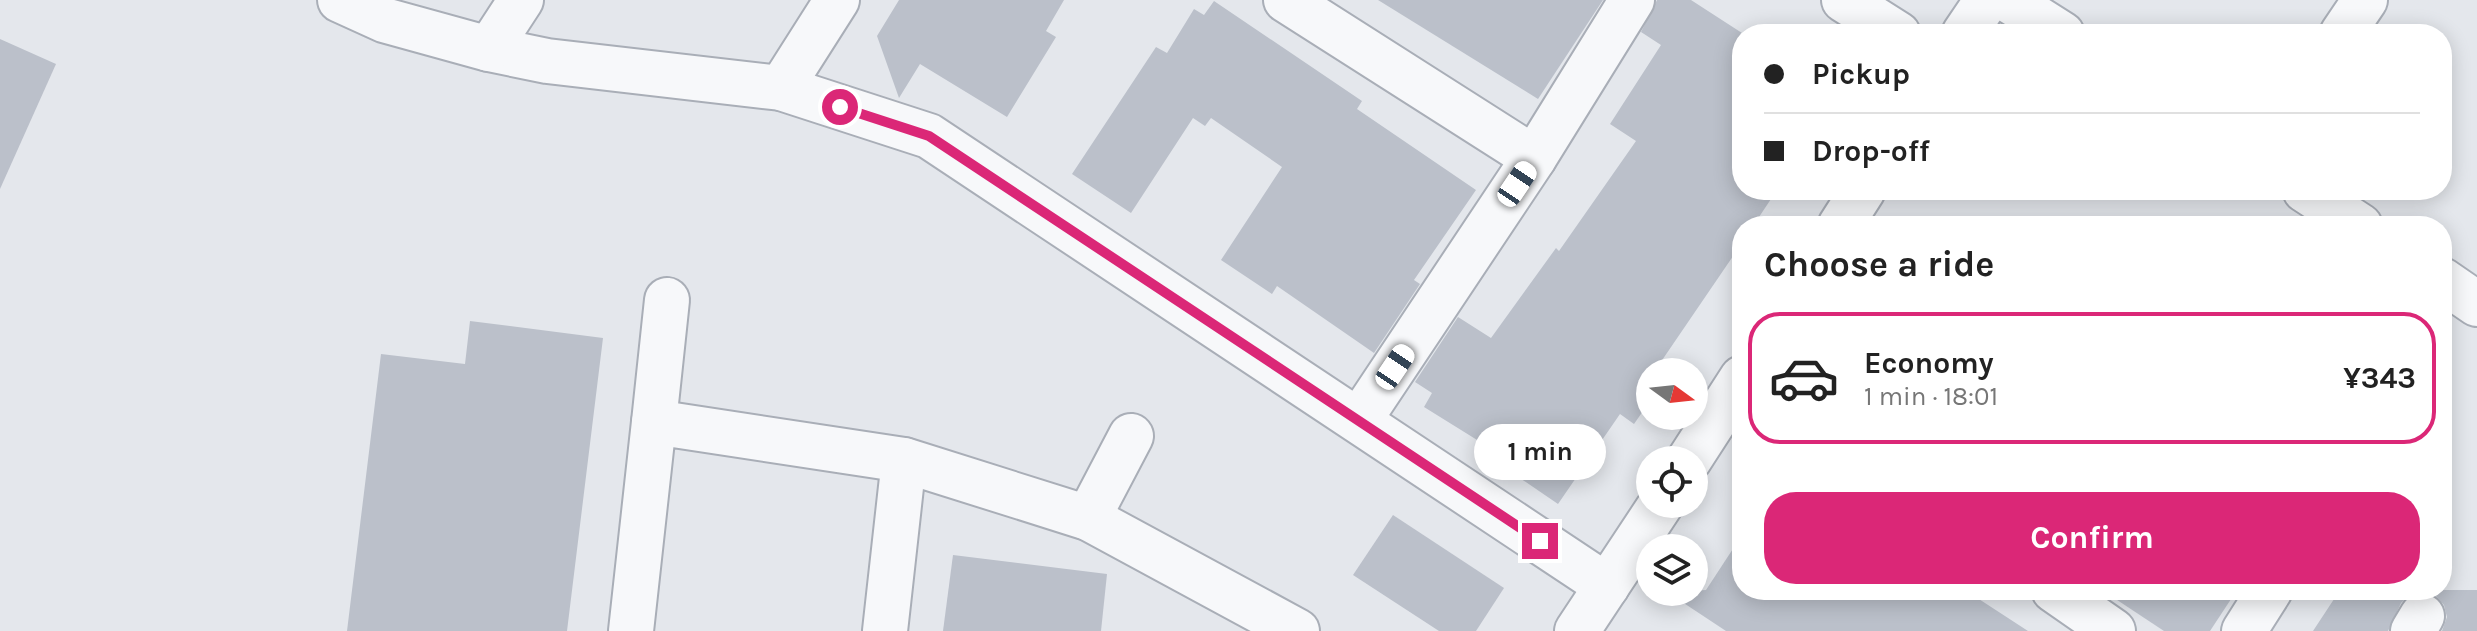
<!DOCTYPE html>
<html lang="en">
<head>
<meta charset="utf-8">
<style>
	:root { --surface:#fff; --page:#f2f2f2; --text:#222; --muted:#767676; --line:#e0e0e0; --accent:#db2777 }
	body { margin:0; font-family:Karla,sans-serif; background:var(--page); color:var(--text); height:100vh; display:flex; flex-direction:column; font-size:30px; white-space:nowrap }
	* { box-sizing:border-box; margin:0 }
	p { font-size:26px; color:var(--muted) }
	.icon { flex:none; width:44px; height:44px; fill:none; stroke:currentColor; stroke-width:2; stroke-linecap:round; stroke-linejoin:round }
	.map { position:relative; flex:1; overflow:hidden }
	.details { position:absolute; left:1732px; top:216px; width:720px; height:384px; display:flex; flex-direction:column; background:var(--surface); border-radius:32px; box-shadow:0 4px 20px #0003 }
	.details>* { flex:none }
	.top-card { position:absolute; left:1732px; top:24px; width:720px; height:176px; border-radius:32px; box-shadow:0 4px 20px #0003; display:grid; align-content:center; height:176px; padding:0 32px; background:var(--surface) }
	.needle { width:52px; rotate:105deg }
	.controls { position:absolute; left:1636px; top:358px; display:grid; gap:16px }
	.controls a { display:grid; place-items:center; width:72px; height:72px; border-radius:50%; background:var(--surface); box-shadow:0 4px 20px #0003; font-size:40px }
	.end { position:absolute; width:36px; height:36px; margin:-18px; border:10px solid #db2777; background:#fff; box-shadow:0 0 0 4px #fff }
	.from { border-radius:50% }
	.bubble { position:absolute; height:56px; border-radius:28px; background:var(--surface); box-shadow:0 4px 20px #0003; font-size:26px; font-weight:700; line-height:56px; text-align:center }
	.car { position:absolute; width:24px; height:48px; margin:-24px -12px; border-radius:10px; box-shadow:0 0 6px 2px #0007; background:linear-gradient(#fff 24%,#345 0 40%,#fff 0 76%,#345 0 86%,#fff 0) }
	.top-card b { display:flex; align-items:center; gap:28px; height:76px; font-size:30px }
	.top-card b+b { border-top:2px solid var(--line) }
	.top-card i { width:20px; height:20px; background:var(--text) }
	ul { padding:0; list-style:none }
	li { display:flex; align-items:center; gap:24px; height:132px; margin:0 16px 12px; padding:0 16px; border:4px solid transparent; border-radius:32px }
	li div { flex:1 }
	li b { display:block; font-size:30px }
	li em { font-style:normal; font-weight:700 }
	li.active { border-color:var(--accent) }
	li>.icon { width:72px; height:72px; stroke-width:1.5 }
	h2 { padding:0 32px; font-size:36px; line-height:96px }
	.action { display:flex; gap:16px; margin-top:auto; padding:16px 32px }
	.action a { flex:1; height:92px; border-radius:32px; background:var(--accent); color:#fff; font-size:32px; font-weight:700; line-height:92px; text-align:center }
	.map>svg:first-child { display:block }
	.building { fill:#bbc0ca }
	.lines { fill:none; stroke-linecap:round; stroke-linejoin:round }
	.minor-casing { stroke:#a9aeb7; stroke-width:48 }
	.minor { stroke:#f7f8fa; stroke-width:44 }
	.route { stroke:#db2777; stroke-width:10 }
</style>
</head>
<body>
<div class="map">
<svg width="2477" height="631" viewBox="0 0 2477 631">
	<rect width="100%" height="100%" fill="#e4e7ec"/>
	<g class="building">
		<path d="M899,0h165l-18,31 10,6 -49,80 -87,-53 -21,34 -22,-62z"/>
		<path d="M1378,0h225l-65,99z"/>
		<path d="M1657,0h34l51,33v157h35l-24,36h-11v17l-88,129h-4v29l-16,23 -14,-10 -62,90 -72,-49 4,-7 -66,-41 8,-14 -17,-11 43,-65 33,21 65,-90 3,3 77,-110 -26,-17 51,-79 -20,-13z"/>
		<path d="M1214,1l148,100 -5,8 119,81 -62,90 6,4 -46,69 -97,-67 -5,8 -51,-34 61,-93 -71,-49 -6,8 -12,-8 -62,95 -59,-39 84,-127 11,6 27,-44 10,6z"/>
		<path d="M0,39l56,25 -56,125z"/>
		<path d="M470,321l133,17 -36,293h-220l34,-277 84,10z"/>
		<path d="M1393,515l111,73 -28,43h-37l-86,-56z"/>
		<path d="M1742,535v55h223l63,41h-302l-59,-39 39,-2z"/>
		<path d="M953,555l154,19 -6,57h-158z"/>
		<path d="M2102,590h135l-27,41h-46z"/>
		<path d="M2340,590h137v41h-35l5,-14 -3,-12 -9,-10 -13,-4 -13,4 -8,8 -13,28h-75z"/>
	</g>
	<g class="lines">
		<g class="minor-casing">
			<g id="minor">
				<path d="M340,0l44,20 105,29 58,12 234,27 148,48 678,450"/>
				<path d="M1286,0l248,158"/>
				<path d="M1844,0l54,34"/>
				<path d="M2008,0l54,34"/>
				<path d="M1964,34l23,-34"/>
				<path d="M2342,34l23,-34"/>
				<path d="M489,49l32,-49"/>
				<path d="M781,88l56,-88"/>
				<path d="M2305,190l55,36"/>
				<path d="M1840,226l23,-36"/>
				<path d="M2442,280l35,24"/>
				<path d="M1360,419l174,-261 98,-158"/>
				<path d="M654,422l13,-122"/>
				<path d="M1689,460l53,-82"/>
				<path d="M1088,518l43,-82"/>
				<path d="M2054,590l59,41"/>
				<path d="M631,631l23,-209 250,38 184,58 209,113"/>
				<path d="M885,631l19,-171"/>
				<path d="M1577,631l84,-127"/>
				<path d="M2244,631l26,-41"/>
				<path d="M2413,631l9,-15"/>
			</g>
		</g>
		<use href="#minor" class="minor"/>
	</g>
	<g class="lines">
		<path class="route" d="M840,107l89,29 611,405"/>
	</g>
</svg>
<div class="controls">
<a><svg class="needle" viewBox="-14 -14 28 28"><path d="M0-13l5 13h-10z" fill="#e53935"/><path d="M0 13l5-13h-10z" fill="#767676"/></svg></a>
<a><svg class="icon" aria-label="locate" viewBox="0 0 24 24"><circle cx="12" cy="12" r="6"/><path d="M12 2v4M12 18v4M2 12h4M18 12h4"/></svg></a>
<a><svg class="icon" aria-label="layers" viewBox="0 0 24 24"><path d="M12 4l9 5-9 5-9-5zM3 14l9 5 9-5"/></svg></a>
</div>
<i class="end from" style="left:840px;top:107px"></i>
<i class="end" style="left:1540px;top:541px"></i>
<div class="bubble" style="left:1474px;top:424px;width:132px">1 min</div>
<i class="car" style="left:1517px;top:184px;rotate:34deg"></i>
<i class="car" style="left:1395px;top:367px;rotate:34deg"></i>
<div class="top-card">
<b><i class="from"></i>Pickup</b>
<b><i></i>Drop-off</b>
</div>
<section class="details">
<h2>Choose a ride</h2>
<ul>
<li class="active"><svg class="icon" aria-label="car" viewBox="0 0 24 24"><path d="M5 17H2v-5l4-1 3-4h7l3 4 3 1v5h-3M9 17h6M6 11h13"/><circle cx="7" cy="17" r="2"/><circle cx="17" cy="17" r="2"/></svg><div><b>Economy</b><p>1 min · 18:01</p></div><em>¥343</em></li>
</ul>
<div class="action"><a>Confirm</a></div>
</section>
</div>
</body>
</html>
